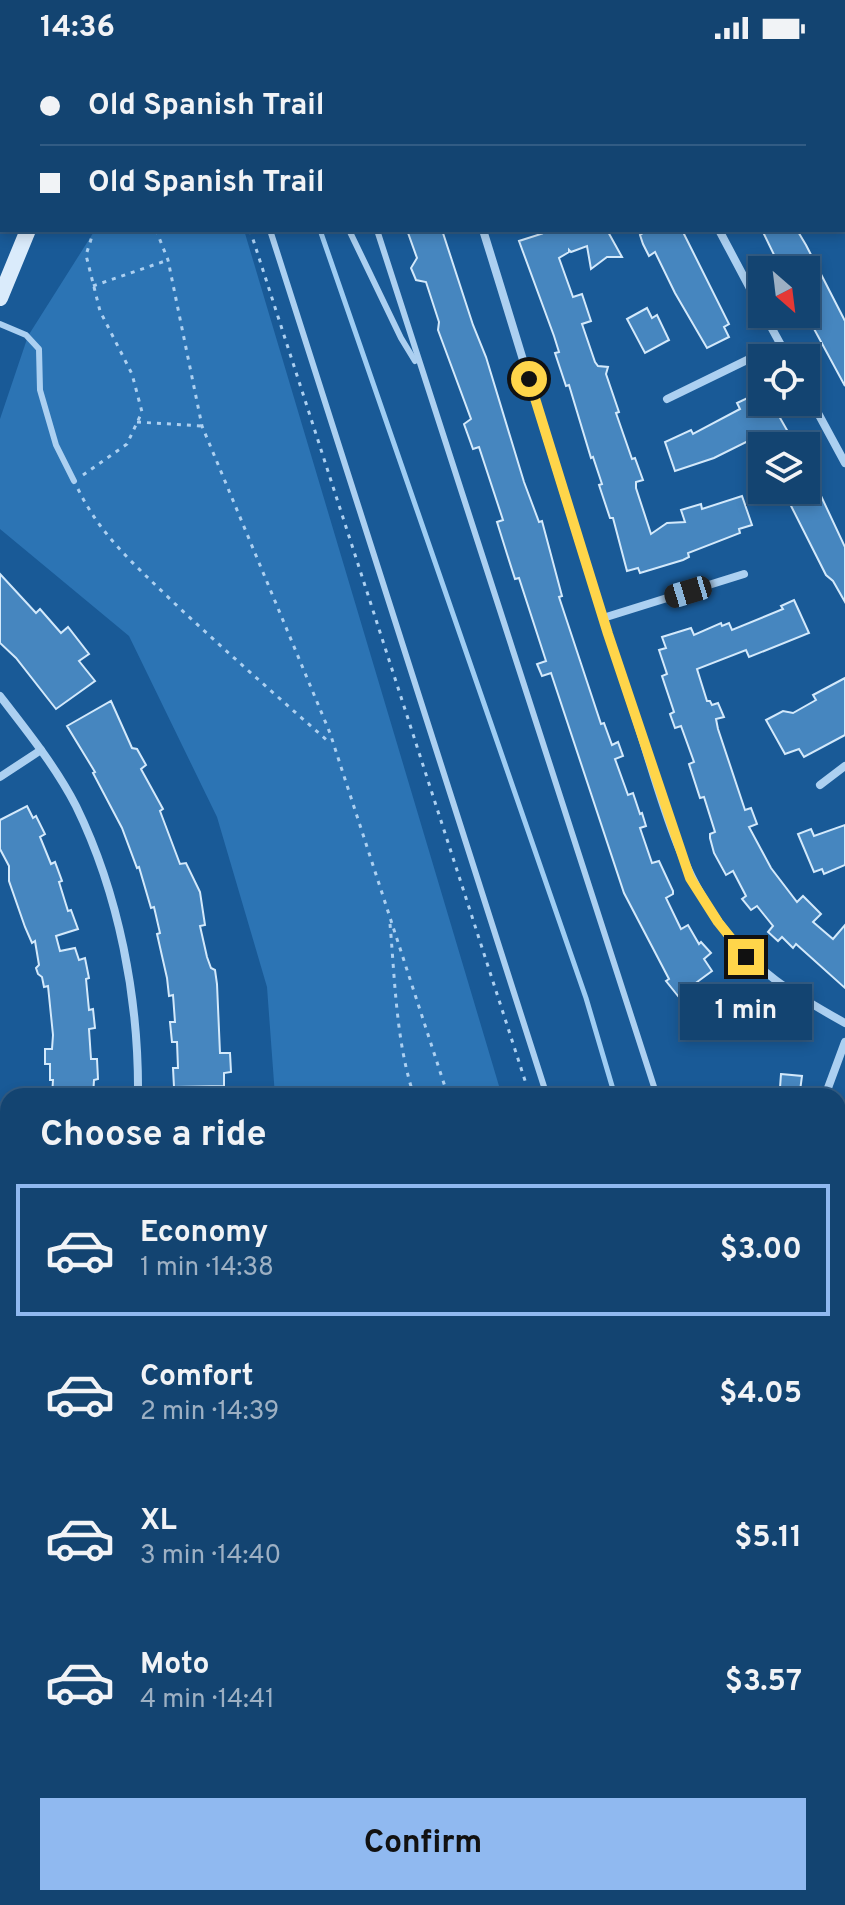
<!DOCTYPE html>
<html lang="en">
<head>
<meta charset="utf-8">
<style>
	:root { --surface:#134471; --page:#1c4b76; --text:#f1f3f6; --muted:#9db0c3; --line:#325c84; --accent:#90b9f0 }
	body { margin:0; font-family:Overpass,sans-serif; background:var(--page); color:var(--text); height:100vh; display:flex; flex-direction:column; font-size:30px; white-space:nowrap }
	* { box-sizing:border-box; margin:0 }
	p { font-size:26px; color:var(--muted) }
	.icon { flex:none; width:44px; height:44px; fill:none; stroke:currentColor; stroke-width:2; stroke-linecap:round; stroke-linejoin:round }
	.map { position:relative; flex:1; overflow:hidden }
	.details { position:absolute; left:0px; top:1032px; width:846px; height:818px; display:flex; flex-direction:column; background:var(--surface); border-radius:24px 24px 0 0; box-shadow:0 4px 12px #0003,0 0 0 2px var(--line) }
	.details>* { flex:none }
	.hud { position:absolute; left:0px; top:0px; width:846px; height:176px; box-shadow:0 4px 12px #0003,0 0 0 2px var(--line); display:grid; align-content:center; height:176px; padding:0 40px; background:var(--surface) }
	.needle { width:52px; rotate:152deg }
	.buttons { position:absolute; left:748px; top:200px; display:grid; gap:16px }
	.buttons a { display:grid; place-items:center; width:72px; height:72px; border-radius:0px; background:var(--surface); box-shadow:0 4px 12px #0003,0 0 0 2px var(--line); font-size:40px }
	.end { position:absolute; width:36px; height:36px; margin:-18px; border:10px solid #ffd54a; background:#111; box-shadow:0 0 0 4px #111 }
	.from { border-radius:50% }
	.bubble { position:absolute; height:56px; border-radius:0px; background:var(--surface); box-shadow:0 4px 12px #0003,0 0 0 2px var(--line); font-size:26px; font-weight:700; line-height:56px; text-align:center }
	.car { position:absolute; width:24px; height:48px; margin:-24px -12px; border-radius:10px; box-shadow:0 0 6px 2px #0007; background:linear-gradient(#222 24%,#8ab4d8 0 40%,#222 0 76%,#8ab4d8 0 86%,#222 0) }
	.hud b { display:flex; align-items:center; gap:28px; height:76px; font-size:30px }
	.hud b+b { border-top:2px solid var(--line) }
	.hud i { width:20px; height:20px; background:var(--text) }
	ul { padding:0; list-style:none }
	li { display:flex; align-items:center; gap:24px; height:132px; margin:0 16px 12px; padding:0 24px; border:4px solid transparent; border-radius:0px }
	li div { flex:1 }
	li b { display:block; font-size:30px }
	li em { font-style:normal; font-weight:700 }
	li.selected { border-color:var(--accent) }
	li>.icon { width:72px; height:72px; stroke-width:1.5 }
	h2 { padding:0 40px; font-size:36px; line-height:96px }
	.action { display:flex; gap:16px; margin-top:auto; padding:16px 40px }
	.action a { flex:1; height:92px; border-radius:0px; background:var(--accent); color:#111; font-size:32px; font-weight:700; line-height:92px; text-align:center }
	.status { display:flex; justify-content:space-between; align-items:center; height:56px; padding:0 40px; background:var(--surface); direction:ltr }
	.status svg { height:22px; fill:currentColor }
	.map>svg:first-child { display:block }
	.green { fill:#2c74b4 }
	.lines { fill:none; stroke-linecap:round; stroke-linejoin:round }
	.stream { stroke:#9fcdf3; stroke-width:5 }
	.building { fill:#4686bf; stroke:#d3e9fb; stroke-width:2 }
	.path { stroke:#acd0f1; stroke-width:3; stroke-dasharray:4 6; stroke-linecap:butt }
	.lane { stroke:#acd0f1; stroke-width:6 }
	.street { stroke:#acd0f1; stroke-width:8 }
	.secondary { stroke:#daebfb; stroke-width:16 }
	.route { stroke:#ffd54a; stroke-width:10 }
</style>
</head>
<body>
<div class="status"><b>14:36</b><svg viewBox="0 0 49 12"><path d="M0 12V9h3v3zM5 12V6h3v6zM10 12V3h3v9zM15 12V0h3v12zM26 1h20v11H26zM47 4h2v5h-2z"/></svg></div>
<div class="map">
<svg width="845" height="1849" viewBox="0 0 845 1849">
	<rect width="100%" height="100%" fill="#195a97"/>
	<g class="green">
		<path d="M95,174h149l258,866h-227l-8,-109 -50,-170 -88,-181 -129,-107v-110l28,-83z"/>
		<path d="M838,1639l7,3v207h-619l3,-7h609z"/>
	</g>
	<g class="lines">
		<g class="stream">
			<path d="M266,0v2"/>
			<path d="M320,174l266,768 29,98"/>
			<path d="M838,1498l7,7"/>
		</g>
	</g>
	<g class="building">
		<path d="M407,174h35l31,95 13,32 38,125 15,40 3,-1 20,75 -3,1 42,127 3,-1 8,22 6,-3 5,14 -8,3 13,36 5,-2 7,21 2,-1 4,13 -6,2 12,35 7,-2 14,30v3l-7,4 15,31 7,-4 11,19 2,-2 10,11 -7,6 8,12 -34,25 -12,-15 3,-2 -45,-86 -73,-220 -9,3 -5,-12 9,-3 -27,-83 -4,1 -8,-25 -10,-32 6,-2 -24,-73 -6,2 -9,-25 7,-5 -33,-89 1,-8 -13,-40 -10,-2 -5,-12 6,-10z"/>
		<path d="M535,174h72l15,27h-15l-16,12 -4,-23 -16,6 -2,-2v2l-10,6 14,39 9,-3 9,27 -9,3 13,38 3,4 10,1 -2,7 13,38 -3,1 16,46 3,-1 8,22 -7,2v6l15,46 16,-11 18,-1 -4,-12 20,-6 1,5 40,-13 10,29 -13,4 1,4 -52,20 1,4 -6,3 -43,13 -2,-5 -11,3 -14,-53h-3l-11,-33 3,-1 -9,-27 -2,1 -22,-73 -3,1 -11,-33 4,-1 -5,-16 -35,-95 22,-7z"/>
		<path d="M648,174h34l47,94 -5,3 5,10 -22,11 -32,-55 -20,-41 -6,4 -6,-12 -3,-9z"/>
		<path d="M762,174h35l9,15 39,76v65l-39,-72v-44h-21l-4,-8 -3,1z"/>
		<path d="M647,252l5,10 5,-3 12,25 -24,13 -18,-34z"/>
		<path d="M758,337l4,9h9l25,44h-34v20l-14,-25 -34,17 -39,13 -10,-29 26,-12 2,4 47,-25 -3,-6z"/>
		<path d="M806,408l39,83v55l-12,-21 -7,-6 -43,-85h23z"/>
		<path d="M0,518l36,39 4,-4 21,24 7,-6 21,27 -10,7 16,20 -39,28 -40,-51 -16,-15z"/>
		<path d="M794,544l15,33 -60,24 -3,-7 -49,19 10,32h3l2,4 6,-2 6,14 -8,2 2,10 27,81 6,-2 6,16 -8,3 22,41 26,34 6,-6 18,18 -8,8 20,17 12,-14v63l-49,-44 -3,4 -11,-11 -4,4 -10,-9 5,-6 -16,-20 -6,4 -9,-11 4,-3 -13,-25 -7,4 -12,-22 -4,-15v-4l5,-2 -11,-35 -4,1 -11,-34 5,-2 -13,-36 -6,2 -5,-14 4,-2 -12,-36 5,-2 -8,-24 7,-2 -4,-11 29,-9 3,7 27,-12 1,3 7,-3 3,7 51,-21 -2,-3z"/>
		<path d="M845,622v57l-41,22 -5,-8 -14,5 -19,-34 17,-9 10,2 23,-13 -3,-5z"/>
		<path d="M111,645l21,47 5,1 9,16 -5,4 22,40 -3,2 20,53 6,-1 14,29 5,33 -5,1 7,31 4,11 4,2 2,14 3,69h10l1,19 -7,1v13l-50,1 -1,-19h5l-1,-26h-5l-2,-20h5l-2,-27 -4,1 -2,-18 -10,-44 3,-1 -6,-26 -3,1 -12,-41 -2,1 -15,-40 -29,-55 2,-1 -28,-46z"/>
		<path d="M27,750l6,12 3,-2 9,18 -5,3 11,27 4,-2 7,19 -3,1 9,29 3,-1 7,19 -22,7 4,15 15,-3 4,12 6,-2 4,20 -3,1 3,31 4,-1 2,19 -6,1 2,30h6l1,20 -4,1 -1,16h-41l1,-16h-3v-16h-5v-15h7l1,-14 -5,-49 -4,1 -2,-10 -4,-3 -2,-6 3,-3 -4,-24 -3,2 -7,-16 -16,-46v-15l-9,-17v-29z"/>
		<path d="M845,769v40l-21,9 -2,-5 -8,3 -16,-38 13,-5 3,7z"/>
		<path d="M781,1018l21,2 -2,15 -20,-3z"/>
	</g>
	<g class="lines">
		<g class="path">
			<path d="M156,174l12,30 34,166 128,307 118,363"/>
			<path d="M250,174l280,866"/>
			<path d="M93,230l75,-26"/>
			<path d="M137,366l64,4"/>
			<path d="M83,419l44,-31 15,-32 -10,-38 -32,-63 -14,-56 8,-25"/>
			<path d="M78,433c23,47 56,75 93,111 52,49 106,96 159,143"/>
			<path d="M390,868c5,56 6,118 24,172"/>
			<path d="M693,1842l9,7"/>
			<path d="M756,1842l1,7"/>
		</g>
		<g class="lane">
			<path d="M223,0l1,2"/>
			<path d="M307,0l1,2"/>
			<path d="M270,174l277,866"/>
			<path d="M349,174l52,108 14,23"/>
			<path d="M377,174l280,866"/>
			<path d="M0,268l26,11 13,14 1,41 16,55 18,36"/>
			<path d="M838,1430l7,7"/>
			<path d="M0,1739l8,2"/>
			<path d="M0,1789l8,12"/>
			<path d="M149,1842l5,7"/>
			<path d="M770,1842v7"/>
			<path d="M194,1849l7,-7"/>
			<path d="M805,1849v-7"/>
		</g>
		<g class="street">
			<path d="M425,0v2"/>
			<path d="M626,0l1,2"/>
			<path d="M799,2l2,-2"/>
			<path d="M483,174c50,160 97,321 150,480 24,71 41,151 86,212 36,50 74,72 126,101"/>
			<path d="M719,174l43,81"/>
			<path d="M764,258l24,44"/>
			<path d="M806,335l39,72"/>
			<path d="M667,343l113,-55"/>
			<path d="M603,562l141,-44"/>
			<path d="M0,640c27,35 56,71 76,110 43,88 63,193 62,290"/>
			<path d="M0,721l41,-27"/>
			<path d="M820,729l25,-19"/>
			<path d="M825,1040l20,-54"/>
			<path d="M838,1239l7,16"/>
			<path d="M0,1452l8,2"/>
		</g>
		<g class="secondary">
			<path d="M127,2l2,-2"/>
			<path d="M0,242l28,-68"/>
		</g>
	</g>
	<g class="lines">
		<path class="route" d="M529,323l79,255 82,244 28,44 28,35"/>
	</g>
</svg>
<div class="buttons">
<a><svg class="needle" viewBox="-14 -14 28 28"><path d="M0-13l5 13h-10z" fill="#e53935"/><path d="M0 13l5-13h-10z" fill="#9db0c3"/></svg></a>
<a><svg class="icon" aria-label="locate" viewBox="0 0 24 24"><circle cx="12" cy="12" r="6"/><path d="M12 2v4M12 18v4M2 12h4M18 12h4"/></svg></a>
<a><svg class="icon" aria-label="layers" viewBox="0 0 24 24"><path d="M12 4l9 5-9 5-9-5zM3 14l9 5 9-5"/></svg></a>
</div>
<i class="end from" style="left:529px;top:323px"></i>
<i class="end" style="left:746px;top:901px"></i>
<div class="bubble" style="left:680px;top:928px;width:132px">1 min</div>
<i class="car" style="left:688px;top:536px;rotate:253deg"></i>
<div class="hud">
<b><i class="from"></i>Old Spanish Trail</b>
<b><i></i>Old Spanish Trail</b>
</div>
<section class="details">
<h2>Choose a ride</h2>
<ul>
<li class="selected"><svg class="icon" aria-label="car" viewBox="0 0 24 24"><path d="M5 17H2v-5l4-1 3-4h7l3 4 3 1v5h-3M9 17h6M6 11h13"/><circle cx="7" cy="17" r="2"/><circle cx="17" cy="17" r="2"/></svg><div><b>Economy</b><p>1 min · 14:38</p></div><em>$3.00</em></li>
<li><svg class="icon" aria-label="car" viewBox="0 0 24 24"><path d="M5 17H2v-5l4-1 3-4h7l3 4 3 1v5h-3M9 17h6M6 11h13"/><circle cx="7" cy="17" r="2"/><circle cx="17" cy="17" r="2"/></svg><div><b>Comfort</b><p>2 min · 14:39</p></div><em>$4.05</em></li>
<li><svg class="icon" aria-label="car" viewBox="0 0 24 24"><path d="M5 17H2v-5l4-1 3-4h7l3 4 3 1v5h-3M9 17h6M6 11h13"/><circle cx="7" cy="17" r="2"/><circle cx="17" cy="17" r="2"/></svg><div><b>XL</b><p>3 min · 14:40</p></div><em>$5.11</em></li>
<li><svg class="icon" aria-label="car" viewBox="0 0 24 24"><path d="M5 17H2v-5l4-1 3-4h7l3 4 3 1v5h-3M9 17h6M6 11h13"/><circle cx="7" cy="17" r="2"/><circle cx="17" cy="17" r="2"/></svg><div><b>Moto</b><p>4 min · 14:41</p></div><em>$3.57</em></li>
</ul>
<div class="action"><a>Confirm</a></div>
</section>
</div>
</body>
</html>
